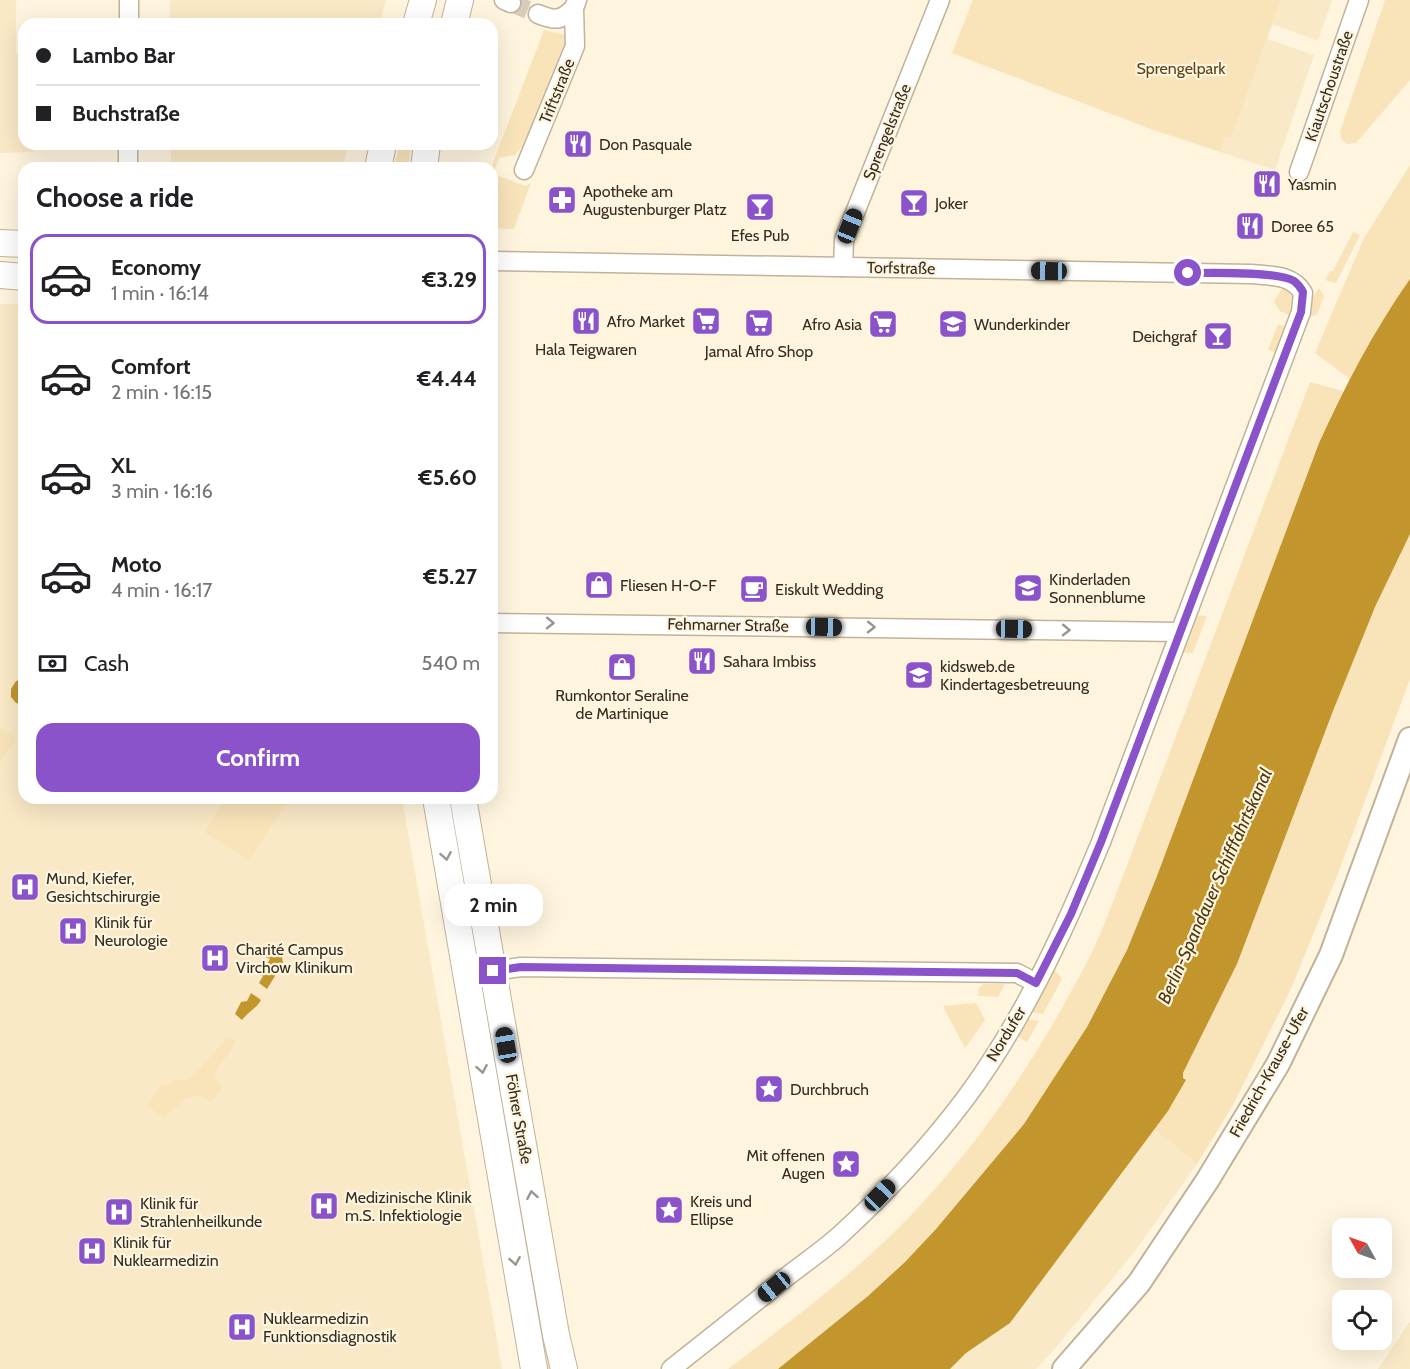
<!DOCTYPE html>
<html lang="en">
<head>
<meta charset="utf-8">
<style>
	:root { --surface:#fff; --page:#f6f6f6; --text:#202124; --muted:#757577; --line:#e0e0e0; --accent:#8a53ca }
	body { margin:0; font-family:Cabin,sans-serif; background:var(--page); color:var(--text); height:100vh; display:flex; flex-direction:column; font-size:22px; white-space:nowrap }
	* { box-sizing:border-box; margin:0 }
	p { font-size:20px; color:var(--muted) }
	.icon { flex:none; width:33px; height:33px; fill:none; stroke:currentColor; stroke-width:2; stroke-linecap:round; stroke-linejoin:round }
	.map { position:relative; flex:1; overflow:hidden }
	.panel { position:absolute; left:18px; top:162px; width:480px; height:642px; display:flex; flex-direction:column; background:var(--surface); border-radius:18px; box-shadow:0 6px 24px #0002 }
	.panel>* { flex:none }
	.banner { position:absolute; left:18px; top:18px; width:480px; height:132px; border-radius:18px; box-shadow:0 6px 24px #0002; display:grid; align-content:center; height:132px; padding:0 18px; background:var(--surface) }
	.needle { width:39px; rotate:310deg }
	.fabs { position:absolute; left:1332px; top:1218px; display:grid; gap:12px }
	.fabs a { display:grid; place-items:center; width:60px; height:60px; border-radius:12px; background:var(--surface); box-shadow:0 6px 24px #0002; font-size:30px }
	.end { position:absolute; width:27px; height:27px; margin:-14px; border:8px solid #8a53ca; background:#fff; box-shadow:0 0 0 3px #fff }
	.from { border-radius:50% }
	.bubble { position:absolute; height:42px; border-radius:18px; background:var(--surface); box-shadow:0 6px 24px #0002; font-size:20px; font-weight:700; line-height:42px; text-align:center }
	.car { position:absolute; width:18px; height:36px; margin:-18px -9px; border-radius:8px; box-shadow:0 0 4px 2px #0007; background:linear-gradient(#222 24%,#8ab4d8 0 40%,#222 0 76%,#8ab4d8 0 86%,#222 0) }
	.banner b { display:flex; align-items:center; gap:21px; height:57px; font-size:22px }
	.banner b+b { border-top:2px solid var(--line) }
	.banner i { width:15px; height:15px; background:var(--text) }
	ul { padding:0; list-style:none }
	li { display:flex; align-items:center; gap:18px; height:90px; margin:0 12px 9px; padding:0 6px; border:3px solid transparent; border-radius:18px }
	li div { flex:1 }
	li b { display:block; font-size:22px }
	li em { font-style:normal; font-weight:700 }
	li.active { border-color:var(--accent) }
	li>.icon { width:54px; height:54px; stroke-width:1.5 }
	h2 { padding:0 18px; font-size:27px; line-height:72px }
	.pay { display:flex; align-items:center; gap:15px; height:66px; padding:0 18px; font-size:22px }
	.pay p { margin-inline-start:auto }
	.button { display:flex; gap:12px; margin-top:auto; padding:12px 18px }
	.button a { flex:1; height:69px; border-radius:18px; background:var(--accent); color:#fff; font-size:24px; font-weight:700; line-height:69px; text-align:center }
	.map>svg:first-child { display:block }
	.built { fill:#fae9c6 }
	.green { fill:#f9e4ba }
	.water { fill:#c2962d }
	.lines { fill:none; stroke-linecap:round; stroke-linejoin:round }
	.minor-tunnel { stroke:#d6ccb8; stroke-width:18; stroke-dasharray:18 9; stroke-linecap:butt }
	.minor-casing { stroke:#c1b399; stroke-width:21 }
	.tertiary-casing { stroke:#c1b399; stroke-width:26 }
	.secondary-casing { stroke:#c1b399; stroke-width:28 }
	.minor { stroke:#fff; stroke-width:18 }
	.tertiary { stroke:#fff; stroke-width:22 }
	.secondary { stroke:#fff; stroke-width:26 }
	.oneway { stroke:#999691 }
	.route { stroke:#8a53ca; stroke-width:8 }
	.labels { text-anchor:middle; dominant-baseline:central; stroke-width:4.5; stroke-linejoin:round; paint-order:stroke }
	.park-label { font-size:16px; fill:#58451c; stroke:#fff4dd }
	.street-label { font-size:16px; fill:#332e23; stroke:#fff4dd }
	.poi-label { font-size:16px; fill:#332e23; stroke:#fff4dd; text-anchor:start }
	.water-label { font-size:18px; font-style:italic; fill:#4c390f; stroke:#fff4dd }
</style>
</head>
<body>
<div class="map">
<svg width="1410" height="1369" viewBox="0 0 1410 1369">
	<rect width="100%" height="100%" fill="#fff4dd"/>
	<g class="built">
		<path d="M0,0h16v54h8v90h9v8l-33,1z"/>
		<path d="M170,0h216l-7,24h-209z"/>
		<path d="M1281,0h51l-14,41 -46,-17z"/>
		<path d="M1267,39l47,16 -39,115 -55,-18 5,-15 6,2z"/>
		<path d="M171,144h177l-5,24h-172z"/>
		<path d="M0,304h19l5,3v491h378l100,571h-502z"/>
		<path d="M1154,1129l43,35 -65,91 -80,97 -16,17h-86l16,-16 44,-30z"/>
		<path d="M1410,1322v47h-32z"/>
	</g>
	<g class="green">
		<path d="M973,0h308l-50,139 -6,-2 -5,15 -64,-21 -204,-78z"/>
		<path d="M1385,0h25v80l-54,63 -9,1 -6,-5 -1,-7z"/>
		<path d="M544,30l21,5 3,6 -33,90 -20,24 -16,3 -5,13 2,4 29,11 6,-3 -17,46 -22,-1 -1,-60z"/>
		<path d="M400,144h11l-3,24h-14z"/>
		<path d="M1410,165v114l-40,63 -20,37 -35,-26 49,-115z"/>
		<path d="M1353,232l7,3 -24,48 -11,-3 5,-9h3z"/>
		<path d="M1282,288c15,7 13,14 9,28l-11,-5 -6,-9z"/>
		<path d="M1319,288l5,8 -7,19 -11,2 5,-17z"/>
		<path d="M1278,324l8,3 -10,25 -8,-2z"/>
		<path d="M1310,382l33,9 -24,52 -162,433 -30,74 -40,77 -30,48 -33,49 -88,105 -31,33 -37,34 -90,73h-50c64,-49 129,-97 184,-155 73,-76 130,-165 178,-258 13,-25 22,-53 33,-80z"/>
		<path d="M1410,534v145l-73,197 -47,115 -57,114 -36,59 -43,-35 14,-18 18,-30 -3,-3v-5l54,-109 96,-253 42,-104z"/>
		<path d="M1196,615l11,1 -14,37h-11z"/>
		<path d="M0,728l16,10 -16,25z"/>
		<path d="M225,798h64l-40,63 -45,-29z"/>
		<path d="M1054,969l8,10 -19,35 -12,-2z"/>
		<path d="M1005,984l-7,13 -20,-1 1,-8 4,-4z"/>
		<path d="M485,1003l65,366h-4l-63,-365z"/>
		<path d="M976,1003l9,17 -20,28 -22,-42z"/>
		<path d="M1028,1019l11,2 -12,21 -9,-5z"/>
		<path d="M228,1038l9,2 -23,35 8,13 -11,14 -13,-7 -12,4 -22,18 -18,-11 15,-22 6,2 7,-6c3,0 7,1 10,0 11,-2 33,-33 44,-42z"/>
	</g>
	<g class="water">
		<path d="M1410,279v255l-35,73 -42,104 -96,253 -54,109v5l3,2 -18,31 -158,212 -44,30 -16,16h-172l90,-73 37,-34 31,-33 88,-105 63,-97 40,-77 30,-74 162,-433c26,-57 55,-113 91,-164z"/>
		<path d="M24,679v26l-8,-2 -5,-6v-8l5,-8z"/>
		<path d="M271,945l10,6 2,12 -16,26 -8,-6 4,-7 -2,-2 9,-15 -6,-3z"/>
		<path d="M251,993l10,7c-5,9 -13,12 -19,20l-7,-6 6,-12 6,-1z"/>
	</g>
	<g class="lines">
		<path class="minor-tunnel" d="M511,3l27,11"/>
		<g class="minor-casing">
			<g id="minor">
				<path d="M504,0l7,3"/>
				<path d="M538,14c17,7 23,7 36,-6"/>
				<path d="M129,24v-24"/>
				<path d="M128,168v-24"/>
				<path d="M524,170l51,-124 -1,-38 3,-8"/>
				<path d="M1299,172l60,-172"/>
				<path d="M492,261l759,13c19,2 41,0 52,19l-2,19 -200,530c-37,89 -78,179 -136,257 -37,49 -81,96 -126,137 -17,15 -36,28 -54,42 -38,31 -76,61 -114,91"/>
				<path d="M843,267l1,-27 96,-240"/>
				<path d="M492,623l688,9"/>
				<path d="M493,971l28,-4 496,6 19,10"/>
			</g>
		</g>
		<g class="tertiary-casing">
			<path id="tertiary" d="M1064,1369l75,-86 68,-102 71,-117 53,-109 79,-216"/>
		</g>
		<g class="secondary-casing">
			<g id="secondary">
				<path d="M416,24l7,-24"/>
				<path d="M454,24l6,-24"/>
				<path d="M378,168l5,-24"/>
				<path d="M424,168l3,-24"/>
				<path d="M0,243l24,1"/>
				<path d="M0,275l24,2"/>
				<path d="M436,798l98,571"/>
				<path d="M463,798l93,537 8,34"/>
			</g>
		</g>
		<use href="#minor" class="minor"/>
		<use href="#tertiary" class="tertiary"/>
		<use href="#secondary" class="secondary"/>
	</g>
	<defs><path id="oneway-chevron" d="M-2-3.5L2.5 0L-2 3.5" fill="none" stroke-width="1.6" stroke-linecap="round" stroke-linejoin="round" transform="scale(1.5)"/></defs>
	<g class="oneway">
		<use href="#oneway-chevron" transform="translate(550 623) rotate(1)"/>
		<use href="#oneway-chevron" transform="translate(871 627) rotate(1)"/>
		<use href="#oneway-chevron" transform="translate(1066 630) rotate(1)"/>
		<use href="#oneway-chevron" transform="translate(446 856) rotate(80)"/>
		<use href="#oneway-chevron" transform="translate(482 1069) rotate(80)"/>
		<use href="#oneway-chevron" transform="translate(532 1195) rotate(-100)"/>
		<use href="#oneway-chevron" transform="translate(515 1261) rotate(80)"/>
	</g>
	<g class="lines">
		<path class="route" d="M493,971l28,-4 496,6 19,10 35,-69 30,-72 200,-530 2,-20c-2,-4 -5,-8 -9,-11 -17,-10 -84,-8 -106,-8"/>
	</g>
	<defs>
		<g id="restaurant-square" transform="scale(1.5)"><rect x="-9" y="-9" width="18" height="18" rx="4" fill="#8a53ca" stroke="#fff4dd"/><path d="M-5-6h1v4h1v-4h1v4h1v-4h1v5L-1.5 .5V6h-2V.5L-5-1ZM5-6V6H3V1.5H1.5Q1.5-4 5-6Z" fill="#fff"/></g>
		<g id="pharmacy-square" transform="scale(1.5)"><rect x="-9" y="-9" width="18" height="18" rx="4" fill="#8a53ca" stroke="#fff4dd"/><path d="M-2-6h4v4h4v4h-4v4h-4v-4h-4v-4h4Z" fill="#fff"/></g>
		<g id="bar-square" transform="scale(1.5)"><rect x="-9" y="-9" width="18" height="18" rx="4" fill="#8a53ca" stroke="#fff4dd"/><path d="M-6-5H6L.8 .8V4.5H3.5V6h-7V4.5H-.8V.8Z" fill="#fff"/></g>
		<g id="supermarket-square" transform="scale(1.5)"><rect x="-9" y="-9" width="18" height="18" rx="4" fill="#8a53ca" stroke="#fff4dd"/><path d="M-6-5.5h2.5l.6 2H6L4.5 2H-2.5L-4.4-4H-6ZM-1.5 3.2a1.3 1.3 0 1 0 .1 0ZM3 3.2a1.3 1.3 0 1 0 .1 0Z" fill="#fff"/></g>
		<g id="school-square" transform="scale(1.5)"><rect x="-9" y="-9" width="18" height="18" rx="4" fill="#8a53ca" stroke="#fff4dd"/><path d="M0-5L7-2L0 1L-7-2ZM-4 1L0 2.5L4 1V4Q0 6-4 4Z" fill="#fff"/></g>
		<g id="shop-square" transform="scale(1.5)"><rect x="-9" y="-9" width="18" height="18" rx="4" fill="#8a53ca" stroke="#fff4dd"/><path d="M-5-2.5h2.3a2.7 3.5 0 0 1 5.4 0H5L5.5 6h-11ZM-1.5-2.5h3a1.5 2.3 0 0 0-3 0Z" fill="#fff"/></g>
		<g id="cafe-square" transform="scale(1.5)"><rect x="-9" y="-9" width="18" height="18" rx="4" fill="#8a53ca" stroke="#fff4dd"/><path d="M-5.5-4.5H6V0H3Q3 3.5 0 3.5H-2.5Q-5.5 3.5-5.5 0ZM3-3.2v2h1.7v-2ZM-6 4.5H4V6H-6Z" fill="#fff"/></g>
		<g id="hospital-square" transform="scale(1.5)"><rect x="-9" y="-9" width="18" height="18" rx="4" fill="#8a53ca" stroke="#fff4dd"/><path d="M-5-5h3v3.5h4V-5h3V5h-3V1.5h-4V5h-3Z" fill="#fff"/></g>
		<g id="sight-square" transform="scale(1.5)"><rect x="-9" y="-9" width="18" height="18" rx="4" fill="#8a53ca" stroke="#fff4dd"/><path d="M0-6L1.8-2.2L6-1.7L2.9 1.2L3.7 5.4L0 3.3L-3.7 5.4L-2.9 1.2L-6-1.7L-1.8-2.2Z" fill="#fff"/></g>
	</defs>
	<g fill-rule="evenodd">
		<use href="#restaurant-square" x="578" y="144"/>
		<use href="#restaurant-square" x="1267" y="184"/>
		<use href="#pharmacy-square" x="562" y="200"/>
		<use href="#bar-square" x="914" y="203"/>
		<use href="#bar-square" x="760" y="207"/>
		<use href="#restaurant-square" x="1250" y="226"/>
		<use href="#restaurant-square" x="586" y="321"/>
		<use href="#supermarket-square" x="706" y="321"/>
		<use href="#supermarket-square" x="759" y="323"/>
		<use href="#supermarket-square" x="883" y="324"/>
		<use href="#school-square" x="953" y="324"/>
		<use href="#bar-square" x="1218" y="336"/>
		<use href="#shop-square" x="599" y="585"/>
		<use href="#school-square" x="1028" y="588"/>
		<use href="#cafe-square" x="754" y="589"/>
		<use href="#restaurant-square" x="702" y="661"/>
		<use href="#shop-square" x="622" y="667"/>
		<use href="#school-square" x="919" y="675"/>
		<use href="#hospital-square" x="25" y="887"/>
		<use href="#hospital-square" x="73" y="931"/>
		<use href="#hospital-square" x="215" y="958"/>
		<use href="#sight-square" x="769" y="1089"/>
		<use href="#sight-square" x="846" y="1164"/>
		<use href="#hospital-square" x="324" y="1206"/>
		<use href="#sight-square" x="669" y="1210"/>
		<use href="#hospital-square" x="119" y="1212"/>
		<use href="#hospital-square" x="92" y="1251"/>
		<use href="#hospital-square" x="242" y="1327"/>
	</g>
	<g class="labels">
		<g class="park-label">
			<text x="1181" y="68">Sprengelpark</text>
		</g>
		<g class="street-label">
			<text transform="translate(1329 86) rotate(-71)">Kiautschoustraße</text>
			<text transform="translate(557 91) rotate(-68)">Triftstraße</text>
			<text transform="translate(887 132) rotate(-68)">Sprengelstraße</text>
			<text transform="translate(901 268) rotate(1)">Torfstraße</text>
			<text transform="translate(728 625) rotate(1)">Fehmarner Straße</text>
			<text transform="translate(1006 1034) rotate(-59)">Nordufer</text>
			<text transform="translate(1269 1072) rotate(-61)">Friedrich-Krause-Ufer</text>
			<text transform="translate(519 1119) rotate(80)">Föhrer Straße</text>
		</g>
		<g class="poi-label">
			<text x="599" y="144">Don Pasquale</text>
			<text x="1288" y="184">Yasmin</text>
			<text x="583" y="191">Apotheke am<tspan x="583" dy="18">Augustenburger Platz</tspan></text>
			<text x="935" y="203">Joker</text>
			<text x="1271" y="226">Doree 65</text>
			<text x="760" y="235" text-anchor="middle">Efes Pub</text>
			<text x="685" y="321" text-anchor="end">Afro Market</text>
			<text x="862" y="324" text-anchor="end">Afro Asia</text>
			<text x="974" y="324">Wunderkinder</text>
			<text x="1197" y="336" text-anchor="end">Deichgraf</text>
			<text x="586" y="349" text-anchor="middle">Hala Teigwaren</text>
			<text x="759" y="351" text-anchor="middle">Jamal Afro Shop</text>
			<text x="1049" y="579">Kinderladen<tspan x="1049" dy="18">Sonnenblume</tspan></text>
			<text x="620" y="585">Fliesen H-O-F</text>
			<text x="775" y="589">Eiskult Wedding</text>
			<text x="723" y="661">Sahara Imbiss</text>
			<text x="940" y="666">kidsweb.de<tspan x="940" dy="18">Kindertagesbetreuung</tspan></text>
			<text x="622" y="695" text-anchor="middle">Rumkontor Seraline<tspan x="622" dy="18">de Martinique</tspan></text>
			<text x="46" y="878">Mund, Kiefer,<tspan x="46" dy="18">Gesichtschirurgie</tspan></text>
			<text x="94" y="922">Klinik für<tspan x="94" dy="18">Neurologie</tspan></text>
			<text x="236" y="949">Charité Campus<tspan x="236" dy="18">Virchow Klinikum</tspan></text>
			<text x="790" y="1089">Durchbruch</text>
			<text x="825" y="1155" text-anchor="end">Mit offenen<tspan x="825" dy="18">Augen</tspan></text>
			<text x="345" y="1197">Medizinische Klinik<tspan x="345" dy="18">m.S. Infektiologie</tspan></text>
			<text x="690" y="1201">Kreis und<tspan x="690" dy="18">Ellipse</tspan></text>
			<text x="140" y="1203">Klinik für<tspan x="140" dy="18">Strahlenheilkunde</tspan></text>
			<text x="113" y="1242">Klinik für<tspan x="113" dy="18">Nuklearmedizin</tspan></text>
			<text x="263" y="1318">Nuklearmedizin<tspan x="263" dy="18">Funktionsdiagnostik</tspan></text>
		</g>
		<g class="water-label">
			<text transform="translate(1215 886) rotate(-66)">Berlin-Spandauer Schifffahrtskanal</text>
		</g>
	</g>
</svg>
<div class="fabs">
<a><svg class="needle" viewBox="-14 -14 28 28"><path d="M0-13l5 13h-10z" fill="#e53935"/><path d="M0 13l5-13h-10z" fill="#757577"/></svg></a>
<a><svg class="icon" aria-label="locate" viewBox="0 0 24 24"><circle cx="12" cy="12" r="6"/><path d="M12 2v4M12 18v4M2 12h4M18 12h4"/></svg></a>
</div>
<i class="end from" style="left:1188px;top:273px"></i>
<i class="end" style="left:493px;top:971px"></i>
<div class="bubble" style="left:444px;top:884px;width:99px">2 min</div>
<i class="car" style="left:850px;top:226px;rotate:22deg"></i>
<i class="car" style="left:1049px;top:271px;rotate:271deg"></i>
<i class="car" style="left:824px;top:627px;rotate:91deg"></i>
<i class="car" style="left:1014px;top:629px;rotate:91deg"></i>
<i class="car" style="left:506px;top:1045px;rotate:350deg"></i>
<i class="car" style="left:880px;top:1195px;rotate:44deg"></i>
<i class="car" style="left:774px;top:1287px;rotate:231deg"></i>
<div class="banner">
<b><i class="from"></i>Lambo Bar</b>
<b><i></i>Buchstraße</b>
</div>
<section class="panel">
<h2>Choose a ride</h2>
<ul>
<li class="active"><svg class="icon" aria-label="car" viewBox="0 0 24 24"><path d="M5 17H2v-5l4-1 3-4h7l3 4 3 1v5h-3M9 17h6M6 11h13"/><circle cx="7" cy="17" r="2"/><circle cx="17" cy="17" r="2"/></svg><div><b>Economy</b><p>1 min · 16:14</p></div><em>€3.29</em></li>
<li><svg class="icon" aria-label="car" viewBox="0 0 24 24"><path d="M5 17H2v-5l4-1 3-4h7l3 4 3 1v5h-3M9 17h6M6 11h13"/><circle cx="7" cy="17" r="2"/><circle cx="17" cy="17" r="2"/></svg><div><b>Comfort</b><p>2 min · 16:15</p></div><em>€4.44</em></li>
<li><svg class="icon" aria-label="car" viewBox="0 0 24 24"><path d="M5 17H2v-5l4-1 3-4h7l3 4 3 1v5h-3M9 17h6M6 11h13"/><circle cx="7" cy="17" r="2"/><circle cx="17" cy="17" r="2"/></svg><div><b>XL</b><p>3 min · 16:16</p></div><em>€5.60</em></li>
<li><svg class="icon" aria-label="car" viewBox="0 0 24 24"><path d="M5 17H2v-5l4-1 3-4h7l3 4 3 1v5h-3M9 17h6M6 11h13"/><circle cx="7" cy="17" r="2"/><circle cx="17" cy="17" r="2"/></svg><div><b>Moto</b><p>4 min · 16:17</p></div><em>€5.27</em></li>
</ul>
<div class="pay"><svg class="icon" aria-label="cash" viewBox="0 0 24 24"><path d="M3 7h18v10H3z"/><circle cx="12" cy="12" r="2"/></svg>Cash<p>540 m</p></div>
<div class="button"><a>Confirm</a></div>
</section>
</div>
</body>
</html>
